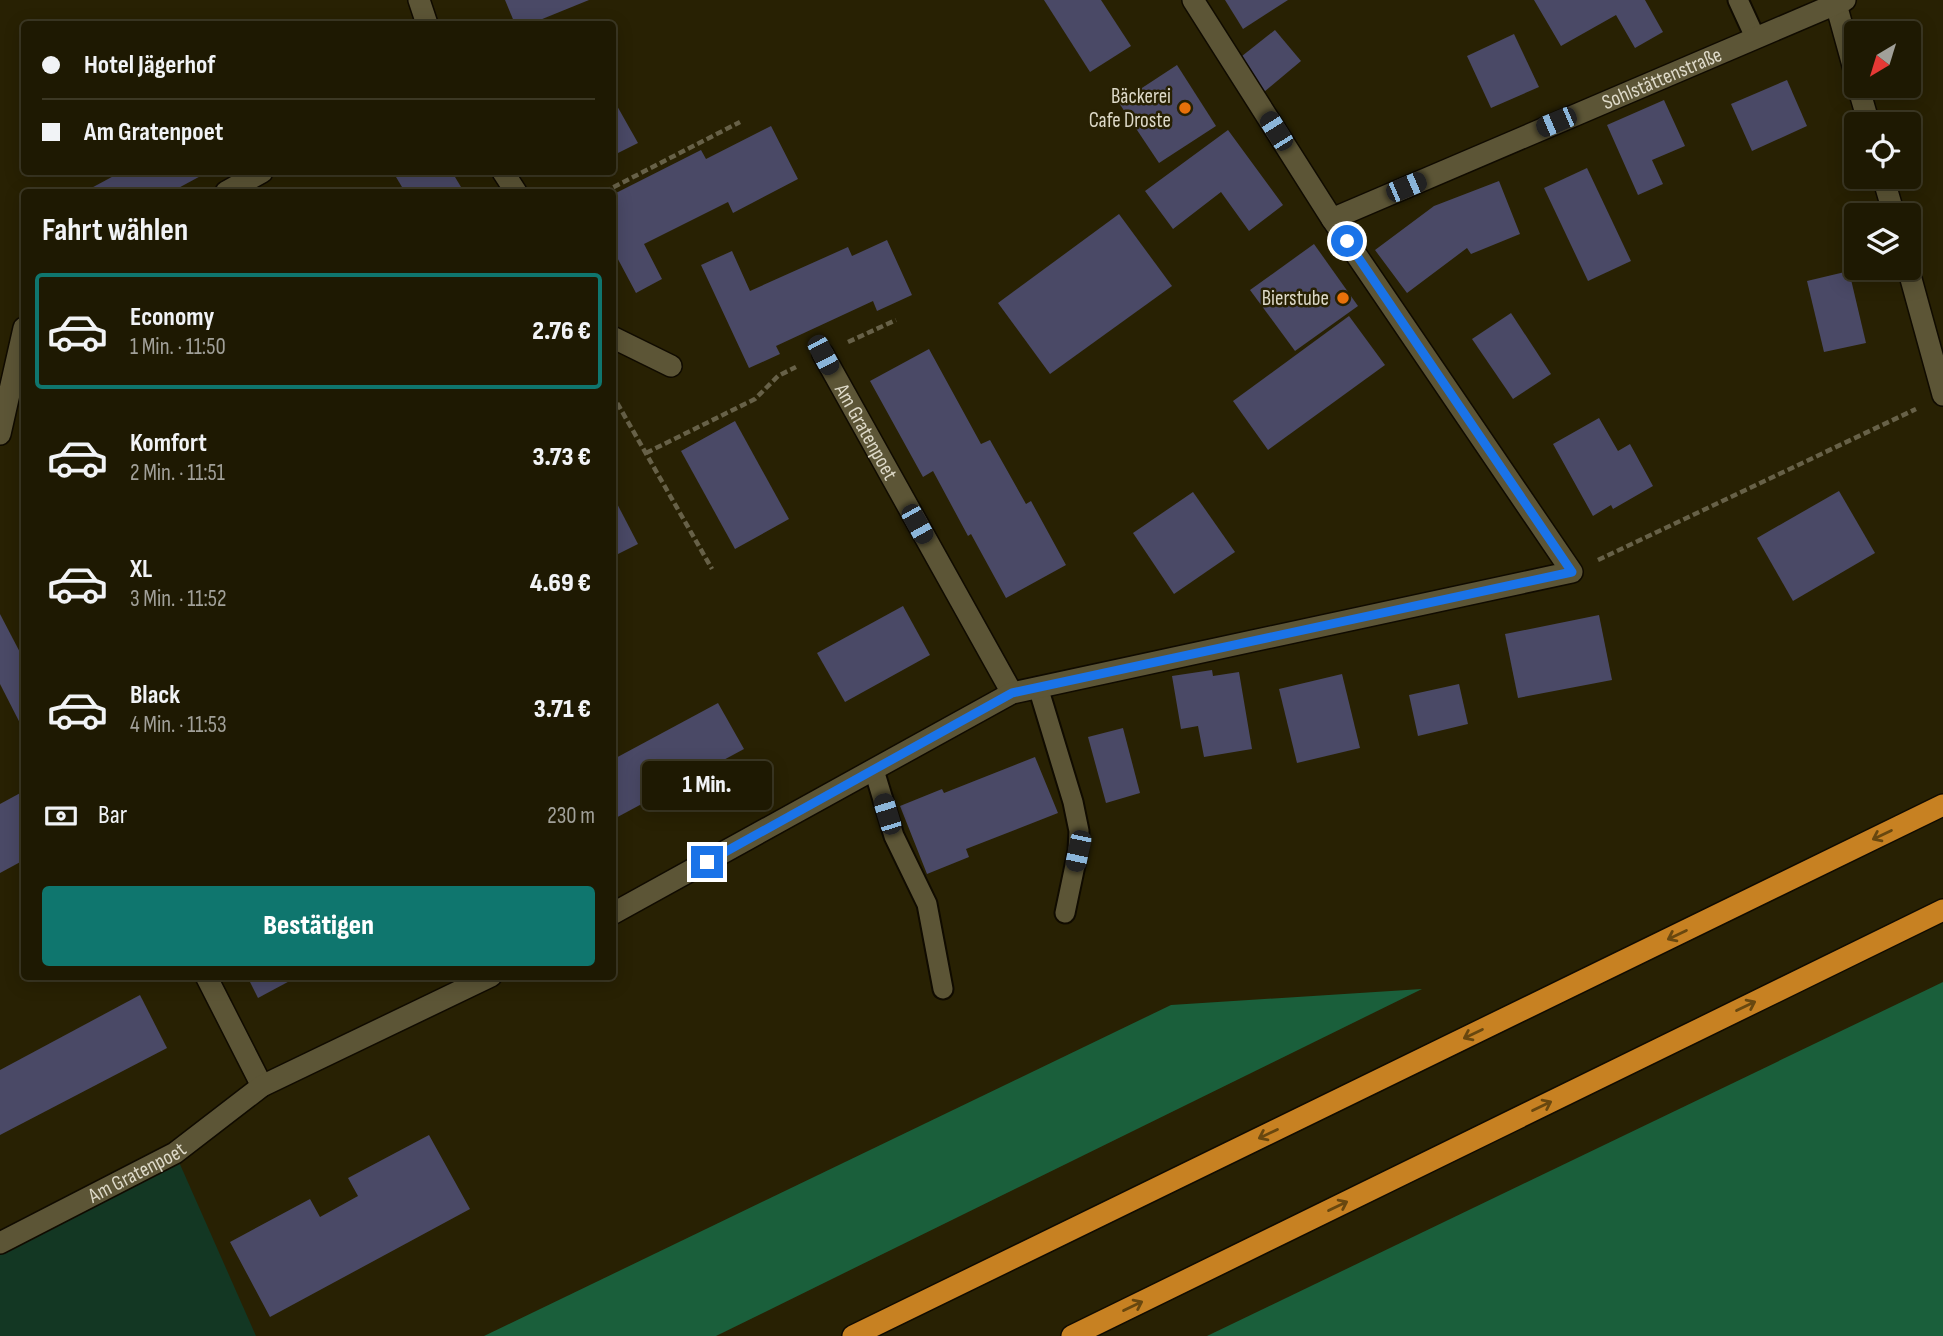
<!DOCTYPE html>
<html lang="de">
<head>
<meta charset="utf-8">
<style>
	:root { --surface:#1e1902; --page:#2b2611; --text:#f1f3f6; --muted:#a1a099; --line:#3c3824; --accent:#0f766e }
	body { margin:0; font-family:"Sofia Sans Condensed",sans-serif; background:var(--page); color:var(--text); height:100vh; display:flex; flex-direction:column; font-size:26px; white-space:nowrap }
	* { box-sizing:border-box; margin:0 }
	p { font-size:23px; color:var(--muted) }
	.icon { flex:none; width:38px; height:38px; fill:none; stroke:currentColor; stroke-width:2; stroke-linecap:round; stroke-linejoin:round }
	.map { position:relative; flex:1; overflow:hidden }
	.details { position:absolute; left:21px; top:189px; width:595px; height:791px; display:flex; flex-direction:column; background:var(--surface); border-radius:7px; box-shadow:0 4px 18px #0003,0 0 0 2px var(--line) }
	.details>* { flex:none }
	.hud { position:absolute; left:21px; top:21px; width:595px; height:154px; border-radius:7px; box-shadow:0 4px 18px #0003,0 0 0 2px var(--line); display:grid; align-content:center; height:154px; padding:0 21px; background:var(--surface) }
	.needle { width:46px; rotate:218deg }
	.buttons { position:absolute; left:1844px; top:21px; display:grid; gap:14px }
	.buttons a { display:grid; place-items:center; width:77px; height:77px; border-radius:7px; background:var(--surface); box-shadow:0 4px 18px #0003,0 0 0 2px var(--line); font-size:35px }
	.end { position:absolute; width:32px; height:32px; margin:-16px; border:9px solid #1a73e8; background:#fff; box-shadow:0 0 0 4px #fff }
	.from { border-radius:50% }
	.bubble { position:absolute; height:49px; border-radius:7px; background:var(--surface); box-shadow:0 4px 18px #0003,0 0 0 2px var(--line); font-size:23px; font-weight:800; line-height:49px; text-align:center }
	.car { position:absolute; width:21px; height:42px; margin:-21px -10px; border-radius:9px; box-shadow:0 0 5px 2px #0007; background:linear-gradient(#222 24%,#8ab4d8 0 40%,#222 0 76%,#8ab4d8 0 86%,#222 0) }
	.hud b { display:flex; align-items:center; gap:24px; height:66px; font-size:26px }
	.hud b+b { border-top:2px solid var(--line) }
	.hud i { width:18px; height:18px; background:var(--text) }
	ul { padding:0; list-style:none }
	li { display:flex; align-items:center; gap:21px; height:116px; margin:0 14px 10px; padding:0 7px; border:4px solid transparent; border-radius:7px }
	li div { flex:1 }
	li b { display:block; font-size:26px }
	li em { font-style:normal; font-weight:800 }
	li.current { border-color:var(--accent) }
	li>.icon { width:63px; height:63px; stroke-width:1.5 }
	h2 { padding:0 21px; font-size:32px; line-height:84px }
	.pay { display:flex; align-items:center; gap:18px; height:77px; padding:0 21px; font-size:26px }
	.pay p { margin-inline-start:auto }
	.button { display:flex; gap:14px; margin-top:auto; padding:14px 21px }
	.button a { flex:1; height:80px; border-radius:7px; background:var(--accent); color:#fff; font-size:28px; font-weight:800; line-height:80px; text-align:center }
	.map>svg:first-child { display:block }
	.green { fill:#133723 }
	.forest { fill:#1a5f3b }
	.building { fill:#4a4966 }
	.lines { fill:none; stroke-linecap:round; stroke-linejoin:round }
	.service-casing { stroke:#100b00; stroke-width:23 }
	.minor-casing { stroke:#100b00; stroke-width:24 }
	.tertiary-casing { stroke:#100b00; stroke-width:24 }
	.motorway-casing { stroke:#100b00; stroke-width:24 }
	.path { stroke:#676148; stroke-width:4.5; stroke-dasharray:7 3.5; stroke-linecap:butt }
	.service { stroke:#5c5536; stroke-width:19 }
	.minor { stroke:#5c5536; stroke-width:21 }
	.tertiary { stroke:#5c5536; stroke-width:21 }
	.motorway { stroke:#c78122; stroke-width:21 }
	.oneway { stroke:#68470f }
	.route { stroke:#1a73e8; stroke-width:9 }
	.food-dot { fill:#e8710a; stroke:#282103; stroke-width:2.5 }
	.labels { text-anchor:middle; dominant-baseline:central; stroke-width:5; stroke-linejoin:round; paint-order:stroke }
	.street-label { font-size:21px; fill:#ddd9c8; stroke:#282103 }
	.poi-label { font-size:21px; fill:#ddd9c8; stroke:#282103; text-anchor:end }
</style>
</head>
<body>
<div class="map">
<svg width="1943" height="1336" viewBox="0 0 1943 1336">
	<rect width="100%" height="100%" fill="#282103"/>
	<path class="green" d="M175,1153l81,183h-256v-93z"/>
	<g class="forest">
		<path d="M1943,982v354h-736z"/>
		<path d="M1422,989l-706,347h-232l687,-331z"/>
	</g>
	<g class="building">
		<path d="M505,0h84l-59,24h-15z"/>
		<path d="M1044,0h57l30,46 -41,26z"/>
		<path d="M1225,0h63l-45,29z"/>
		<path d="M1534,0h111l18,32 -28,16 -19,-33 -55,31z"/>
		<path d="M1275,30l26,31 -37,31 -27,-32z"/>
		<path d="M1514,34l25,53 -48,21 -24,-52z"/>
		<path d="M1177,65l39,61 -57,37 -40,-60z"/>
		<path d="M1787,80l20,46 -55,25 -21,-47z"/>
		<path d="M612,97l26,46 -26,13z"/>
		<path d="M1664,100l21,46 -33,14 11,24 -25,11 -31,-70z"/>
		<path d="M771,126l27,53 -65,34 -5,-11 -84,42 18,35 -26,14 -24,-45v-53l89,-45 5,9z"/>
		<path d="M1228,130l55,75 -34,26 -28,-39 -48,37 -28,-38z"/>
		<path d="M1587,168l44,93 -43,20 -44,-93z"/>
		<path d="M121,172h87l-37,20h-87z"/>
		<path d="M393,172h59l12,20h-59z"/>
		<path d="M1499,181l21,53 -49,20 -4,-6 -60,45 -32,-43 59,-44z"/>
		<path d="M1119,214l53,72 -122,88 -52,-71z"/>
		<path d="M887,240l25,55 -35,16 -4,-10 -97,45 4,8 -31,14 -48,-103 31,-14 18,40 98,-44 4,9z"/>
		<path d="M1314,244l44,62 -63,45 -45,-61z"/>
		<path d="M1849,271l17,72 -42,9 -17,-71z"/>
		<path d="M1511,313l40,61 -38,25 -41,-60z"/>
		<path d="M1349,316l36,49 -117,85 -35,-49z"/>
		<path d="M929,349l52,95 9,-4 36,64 5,-3 35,64 -60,33 -35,-64 -3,2 -35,-65 -10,6 -53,-96z"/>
		<path d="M1599,418l19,33 12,-7 23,42 -40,23 -2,-4 -18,11 -40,-72z"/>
		<path d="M735,421l54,98 -54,30 -54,-98z"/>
		<path d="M1839,491l36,62 -82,48 -36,-63z"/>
		<path d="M1193,492l42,60 -61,42 -41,-61z"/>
		<path d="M612,494l26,50 -26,13z"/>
		<path d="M903,606l27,49 -85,47 -28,-49z"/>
		<path d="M0,614l24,46v71l-24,-47z"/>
		<path d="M1599,615l13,65 -94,18 -13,-64z"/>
		<path d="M1212,670l1,6 26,-4 13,77 -48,8 -6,-31 -17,3 -9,-53z"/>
		<path d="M1342,674l18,74 -63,15 -18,-74z"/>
		<path d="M1459,684l9,40 -50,12 -9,-41z"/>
		<path d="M718,703l26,46 -132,71v-60z"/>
		<path d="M1123,728l17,65 -34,10 -18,-66z"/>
		<path d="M1035,757l23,56 -92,36 3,8 -42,17 -27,-68 42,-17 2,4z"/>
		<path d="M24,791v69l-24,13v-69z"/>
		<path d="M247,976h52l-41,22z"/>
		<path d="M140,995l27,53 -167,87v-65z"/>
		<path d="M429,1135l41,74 -200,108 -40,-75 80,-43 10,18 38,-21 -10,-18z"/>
	</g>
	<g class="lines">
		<g class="service-casing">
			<g id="service">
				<path d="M1738,0l17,37"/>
				<path d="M1038,687l35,115 6,29 -1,20 -13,62"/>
				<path d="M874,770l20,66 33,68 16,85"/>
			</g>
		</g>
		<g class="minor-casing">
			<g id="minor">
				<path d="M419,0l8,24"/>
				<path d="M1836,4l21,76"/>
				<path d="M1858,86l11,38"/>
				<path d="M503,172l13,20"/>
				<path d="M1883,177l11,38"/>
				<path d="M226,192l36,-20"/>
				<path d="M1908,268l35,127"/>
				<path d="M612,337l59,29"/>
				<path id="s1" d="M823,354l189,339"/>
				<path d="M0,434l24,-106"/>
				<path d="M612,914l400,-221 560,-121 -240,-353"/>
				<path d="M206,976l56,110"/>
				<path id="s2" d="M0,1243l175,-90 87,-67 229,-110"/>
			</g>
		</g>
		<g class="tertiary-casing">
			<g id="tertiary">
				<path id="s3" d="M1193,0l139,219 513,-219"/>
			</g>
		</g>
		<g class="motorway-casing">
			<g id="motorway">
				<path d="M853,1336l1090,-531"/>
				<path d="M1072,1336l871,-426"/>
			</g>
		</g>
		<g class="path">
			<path d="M604,192l136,-70"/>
			<path d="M848,342l48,-22"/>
			<path d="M612,394l100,175"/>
			<path d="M646,453l109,-54 23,-23 18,-9"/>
			<path d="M1598,560l318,-151"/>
		</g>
		<use href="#service" class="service"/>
		<use href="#minor" class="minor"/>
		<use href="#tertiary" class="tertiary"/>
		<use href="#motorway" class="motorway"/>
	</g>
	<defs><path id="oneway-shaft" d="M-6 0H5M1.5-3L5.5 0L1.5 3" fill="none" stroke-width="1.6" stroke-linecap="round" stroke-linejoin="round" transform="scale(1.75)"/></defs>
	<g class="oneway">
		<use href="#oneway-shaft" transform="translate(1882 835) rotate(154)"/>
		<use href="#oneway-shaft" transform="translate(1677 935) rotate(154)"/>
		<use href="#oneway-shaft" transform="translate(1746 1006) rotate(-26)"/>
		<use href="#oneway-shaft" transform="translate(1473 1034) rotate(154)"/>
		<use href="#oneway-shaft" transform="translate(1542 1106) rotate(-26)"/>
		<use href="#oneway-shaft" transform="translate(1268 1134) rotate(154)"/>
		<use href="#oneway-shaft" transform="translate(1338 1206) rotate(-26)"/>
		<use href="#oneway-shaft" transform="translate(1133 1306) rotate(-26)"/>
	</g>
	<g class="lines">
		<path class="route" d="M707,862l305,-169 560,-121 -225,-331"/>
	</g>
	<g class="food-dot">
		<circle cx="1185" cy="108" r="7"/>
		<circle cx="1343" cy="298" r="7"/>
	</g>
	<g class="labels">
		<g class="street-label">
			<text stroke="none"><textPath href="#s3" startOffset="618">Sohlstättenstraße</textPath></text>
			<text stroke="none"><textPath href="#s1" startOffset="89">Am Gratenpoet</textPath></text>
			<text stroke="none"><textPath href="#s2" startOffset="154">Am Gratenpoet</textPath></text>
		</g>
		<g class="poi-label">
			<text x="1171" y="96">Bäckerei<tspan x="1171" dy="24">Cafe Droste</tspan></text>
			<text x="1329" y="298">Bierstube</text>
		</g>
	</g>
</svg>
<div class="buttons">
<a><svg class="needle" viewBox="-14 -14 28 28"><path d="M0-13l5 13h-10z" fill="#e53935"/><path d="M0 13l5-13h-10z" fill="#a1a099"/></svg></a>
<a><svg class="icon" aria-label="locate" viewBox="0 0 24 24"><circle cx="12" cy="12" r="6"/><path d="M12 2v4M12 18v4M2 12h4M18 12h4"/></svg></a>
<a><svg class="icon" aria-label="layers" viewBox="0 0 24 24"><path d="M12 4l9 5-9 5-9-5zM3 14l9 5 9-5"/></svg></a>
</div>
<i class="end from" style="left:1347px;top:241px"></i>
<i class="end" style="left:707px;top:862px"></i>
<div class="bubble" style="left:642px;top:761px;width:130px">1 Min.</div>
<i class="car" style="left:1556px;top:122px;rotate:247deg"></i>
<i class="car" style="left:1276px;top:131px;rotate:328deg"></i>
<i class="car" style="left:1406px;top:187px;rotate:67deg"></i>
<i class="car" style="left:823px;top:355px;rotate:152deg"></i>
<i class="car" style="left:917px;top:524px;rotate:151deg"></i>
<i class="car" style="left:887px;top:814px;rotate:343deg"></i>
<i class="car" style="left:1078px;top:851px;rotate:192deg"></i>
<div class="hud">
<b><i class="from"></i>Hotel Jägerhof</b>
<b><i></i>Am Gratenpoet</b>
</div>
<section class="details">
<h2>Fahrt wählen</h2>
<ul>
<li class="current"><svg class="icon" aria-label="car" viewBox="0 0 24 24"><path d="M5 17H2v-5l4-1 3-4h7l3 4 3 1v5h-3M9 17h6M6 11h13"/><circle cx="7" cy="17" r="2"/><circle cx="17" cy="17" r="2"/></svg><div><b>Economy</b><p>1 Min. · 11:50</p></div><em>2.76 €</em></li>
<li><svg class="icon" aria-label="car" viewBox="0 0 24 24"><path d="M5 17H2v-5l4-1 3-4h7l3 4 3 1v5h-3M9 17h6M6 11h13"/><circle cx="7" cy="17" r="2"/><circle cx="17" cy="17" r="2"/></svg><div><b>Komfort</b><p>2 Min. · 11:51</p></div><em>3.73 €</em></li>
<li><svg class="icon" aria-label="car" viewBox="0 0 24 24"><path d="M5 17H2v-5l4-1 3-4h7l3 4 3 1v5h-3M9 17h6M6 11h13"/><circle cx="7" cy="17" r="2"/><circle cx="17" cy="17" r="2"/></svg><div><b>XL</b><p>3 Min. · 11:52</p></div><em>4.69 €</em></li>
<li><svg class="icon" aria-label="car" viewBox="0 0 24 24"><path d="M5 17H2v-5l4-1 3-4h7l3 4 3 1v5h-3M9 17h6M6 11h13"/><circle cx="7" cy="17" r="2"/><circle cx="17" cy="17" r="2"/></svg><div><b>Black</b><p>4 Min. · 11:53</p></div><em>3.71 €</em></li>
</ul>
<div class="pay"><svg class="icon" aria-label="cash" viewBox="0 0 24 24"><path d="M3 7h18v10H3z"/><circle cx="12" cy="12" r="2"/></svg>Bar<p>230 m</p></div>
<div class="button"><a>Bestätigen</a></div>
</section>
</div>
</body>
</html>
